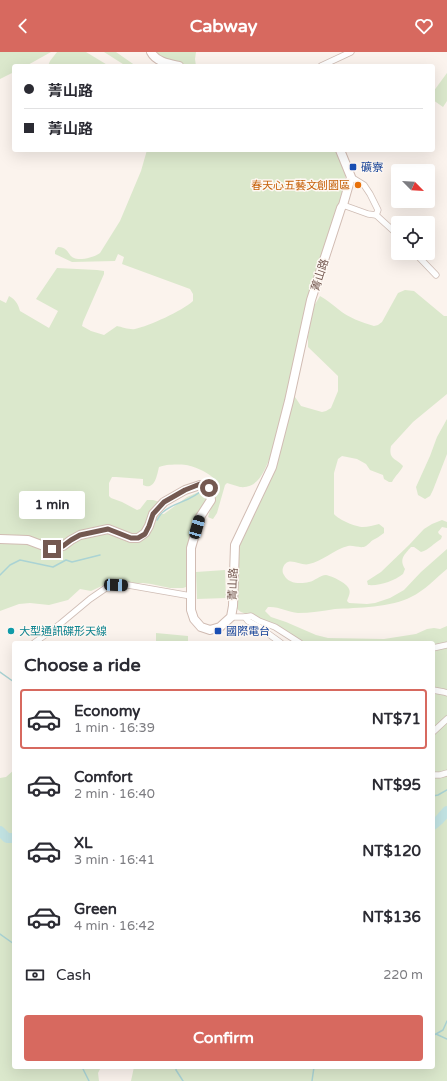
<!DOCTYPE html>
<html lang="en">
<head>
<meta charset="utf-8">
<style>
	:root { --surface:#fff; --page:#f7f7f7; --text:#2b2b33; --muted:#7c7c81; --line:#e1e1e2; --accent:#d7695f }
	body { margin:0; font-family:"Varela Round","Noto Sans TC",sans-serif; background:var(--page); color:var(--text); height:100vh; display:flex; flex-direction:column; font-size:15px; white-space:nowrap }
	* { box-sizing:border-box; margin:0 }
	p { font-size:13px; color:var(--muted) }
	.icon { flex:none; width:22px; height:22px; fill:none; stroke:currentColor; stroke-width:2; stroke-linecap:round; stroke-linejoin:round }
	.map { position:relative; flex:1; overflow:hidden }
	.sheet { position:absolute; left:12px; top:589px; width:423px; height:428px; display:flex; flex-direction:column; background:var(--surface); border-radius:4px; box-shadow:0 4px 16px #0002 }
	.sheet>* { flex:none }
	.banner { position:absolute; left:12px; top:12px; width:423px; height:88px; border-radius:4px; box-shadow:0 4px 16px #0002; display:grid; align-content:center; height:88px; padding:0 12px; background:var(--surface) }
	.needle { width:26px; rotate:114deg }
	.tools { position:absolute; left:391px; top:112px; display:grid; gap:8px }
	.tools a { display:grid; place-items:center; width:44px; height:44px; border-radius:4px; background:var(--surface); box-shadow:0 4px 16px #0002; font-size:20px }
	.end { position:absolute; width:18px; height:18px; margin:-9px; border:5px solid #745951; background:#fff; box-shadow:0 0 0 2px #fff }
	.from { border-radius:50% }
	.bubble { position:absolute; height:28px; border-radius:4px; background:var(--surface); box-shadow:0 4px 16px #0002; font-size:13px; font-weight:800; line-height:28px; text-align:center }
	.car { position:absolute; width:12px; height:24px; margin:-12px -6px; border-radius:5px; box-shadow:0 0 3px 1px #0007; background:linear-gradient(#222 24%,#8ab4d8 0 40%,#222 0 76%,#8ab4d8 0 86%,#222 0) }
	.banner b { display:flex; align-items:center; gap:14px; height:38px; font-size:15px }
	.banner b+b { border-top:1px solid var(--line) }
	.banner i { width:10px; height:10px; background:var(--text) }
	ul { padding:0; list-style:none }
	li { display:flex; align-items:center; gap:12px; height:60px; margin:0 8px 6px; padding:0 4px; border:2px solid transparent; border-radius:4px }
	li div { flex:1 }
	li b { display:block; font-size:15px }
	li em { font-style:normal; font-weight:800 }
	li.current { border-color:var(--accent) }
	li>.icon { width:36px; height:36px; stroke-width:1.5 }
	h2 { padding:0 12px; font-size:18px; line-height:48px }
	.pay { display:flex; align-items:center; gap:10px; height:44px; padding:0 12px; font-size:15px }
	.pay p { margin-inline-start:auto }
	.cta { display:flex; gap:8px; margin-top:auto; padding:8px 12px }
	.cta a { flex:1; height:46px; border-radius:4px; background:var(--accent); color:#fff; font-size:16px; font-weight:800; line-height:46px; text-align:center }
	header { display:flex; justify-content:space-between; align-items:center; height:52px; padding:0 12px; background:var(--accent); color:#fff; font-size:18px; font-weight:800 }
	.map>svg:first-child { display:block }
	.green { fill:#dbe8cc }
	.lines { fill:none; stroke-linecap:round; stroke-linejoin:round }
	.stream { stroke:#aad3d4; stroke-width:1.5 }
	.river { stroke:#c2e3e3; stroke-width:10 }
	.street-casing { stroke:#cfbdb5; stroke-width:7 }
	.secondary-casing { stroke:#d1bcb3; stroke-width:10 }
	.street { stroke:#fff; stroke-width:5.5 }
	.secondary { stroke:#fff; stroke-width:8 }
	.route { stroke:#745951; stroke-width:5 }
	.transit-dot { fill:#1a4fb4; stroke:#fef8f3; stroke-width:1.5 }
	.food-dot { fill:#e8710a; stroke:#fef8f3; stroke-width:1.5 }
	.culture-dot { fill:#0f9aa8; stroke:#fef8f3; stroke-width:1.5 }
	.labels { text-anchor:middle; dominant-baseline:central; stroke-width:3; stroke-linejoin:round; paint-order:stroke }
	.transit-label { font-size:11px; fill:#164399; stroke:#fef8f3; text-anchor:start }
	.food-label { font-size:11px; fill:#c56008; stroke:#fef8f3; text-anchor:end }
	.street-label { font-size:11px; fill:#745951; stroke:#fef8f3 }
	.culture-label { font-size:11px; fill:#0d838f; stroke:#fef8f3; text-anchor:start }
</style>
</head>
<body>
<header><svg class="icon" aria-label="back" viewBox="0 0 24 24"><path d="M15 5l-7 7 7 7"/></svg>Cabway<svg class="icon" aria-label="heart" viewBox="0 0 24 24"><path d="M12 20l-8-8c-3-5 5-10 8-4 3-6 11-1 8 4z"/></svg></header>
<div class="map">
<svg width="447" height="1029" viewBox="0 0 447 1029">
	<rect width="100%" height="100%" fill="#fbf3ed"/>
	<g class="green">
		<path d="M0,0h51l-25,14h-12v6l-14,7z"/>
		<path d="M57,0h29l23,14h-61l2,-5z"/>
		<path d="M104,0h12l20,14h-10z"/>
		<path d="M155,0h41l-1,7 1,7h-37z"/>
		<path d="M447,21v28l-4,6 -10,-7v-8z"/>
		<path d="M147,98h190l9,23 -3,23 -72,259c-6,14 -12,34 -31,32 -4,-1 -9,-3 -13,-4l-2,2 -8,28 -4,6 -3,-1 -2,-1c3,-11 11,-24 7,-36 -2,-7 -21,-15 -29,-16 -6,-1 -21,-1 -27,2 -2,8 -4,24 -16,18v-6l-27,-2h-4l-3,6v13l2,2 11,4 15,8 3,-1 7,-9h6l7,2 -1,10 1,2h4l23,-17 14,-6 6,2 1,4 -9,16 -10,69 -3,5 -3,1h-13l-19,-4 -8,-1h-28l-11,2 -13,6 -11,-2 -12,11 -19,5 -19,-2 -11,1 -19,7v-311l6,3 3,-7c7,4 9,8 11,15l29,17 9,-17 -22,-12 21,-31 40,2 7,1v3l-21,48 -1,4 9,5 13,4 13,-9c5,1 13,4 18,3 14,-3 47,-18 58,-28v-7l-3,-5 -68,-25 2,-7 -6,-3 -3,7 -43,1 -17,-8v-3l3,-4c11,0 9,8 16,11 6,3 21,-1 26,-5l20,-32 21,-50z"/>
		<path d="M405,238l9,1 30,25h3v78l-34,28 -22,24c-3,14 5,12 12,20 -2,5 -8,10 -11,16h-3l-5,-3 -1,-4 -13,-5 -4,-6 -9,-5 -15,-3 -4,3 -4,14v41c5,6 22,13 29,13 5,0 11,-2 16,-3l5,4v5c-4,3 -7,5 -11,7 -2,1 -4,4 -7,6 -5,3 -12,-1 -18,0 -13,3 -27,16 -39,18 -6,2 -15,-4 -21,-2 -5,2 -7,9 -4,13 4,9 17,9 25,7 6,-1 11,-7 17,-7 6,1 21,8 23,14 2,4 -1,8 -2,12l2,2 18,1 8,-1 15,-5 14,-8 17,-18 26,-23v20c-11,9 -23,22 -36,28 -18,10 -55,11 -76,12 -12,2 -25,4 -37,4 -10,-1 -20,-7 -30,-6l-3,4 6,6 15,5 30,13 12,3 56,1 32,-5 11,-5 7,-1 6,1 7,-3v455h-316l3,-14h299v-424h-136l-47,-28c-7,-2 -12,-3 -15,-10l2,-59 12,-22 44,-127h2l6,9 21,6 4,-1 5,-3 7,-17v-15l-30,-29v-11l6,-30 6,-10c7,4 12,8 18,13 11,9 23,13 36,17l4,-1 4,-3 16,-29z"/>
		<path d="M447,367v35l-14,36 -3,6 -5,3 -7,-4 -2,-8 14,-31 7,-19z"/>
		<path d="M442,468l5,2v6l-5,-1 -4,5 1,2 3,2 -1,3c-7,4 -12,11 -20,13l-7,-5h-3c-7,8 -12,12 -6,22l-2,5c-9,7 -23,12 -35,11l-1,-4 14,-9 28,-27 15,-16 8,-5z"/>
		<path d="M225,518l1,28 -29,1 -1,-27z"/>
		<path d="M156,581l32,3v7h-32z"/>
		<path d="M14,718v297h87l-3,6 1,8h-99v-303l6,-1z"/>
	</g>
	<g class="lines">
		<g class="stream">
			<path d="M157,468c2,-3 3,-6 6,-8 11,-10 29,-11 39,-22"/>
			<path d="M0,523l10,-10 10,-5 33,7 13,-7 6,2 28,-7"/>
			<path d="M0,620l14,10"/>
			<path d="M433,744l5,-1 9,-5"/>
			<path d="M439,768l8,-3"/>
			<path d="M0,882l14,10"/>
			<path d="M436,982l7,-4 4,-9"/>
			<path d="M433,984l3,-2 11,5"/>
			<path d="M82,1015l7,14"/>
			<path d="M176,1015v3l7,11"/>
			<path d="M312,1029l2,-14"/>
		</g>
		<g class="river">
			<path d="M433,773l6,-5 8,-9"/>
			<path d="M0,779l7,7h7"/>
		</g>
		<g class="street-casing">
			<g id="street">
				<path d="M321,14l30,-14"/>
				<path d="M351,125l13,8 6,9 8,16 -2,5"/>
				<path d="M343,153l25,9 8,1 22,20"/>
				<path d="M415,201l21,22"/>
				<path d="M231,565h14l3,4 11,6 22,16"/>
				<path d="M245,565l6,-1 8,5 16,6 25,16"/>
				<path d="M34,591l26,-19 30,-25 16,-11 10,-3h12l63,11"/>
				<path d="M433,596l14,-3"/>
				<path d="M433,638l11,2 3,1"/>
				<path d="M433,680l14,-13"/>
				<path d="M433,723h7l7,-2"/>
			</g>
		</g>
		<g class="secondary-casing">
			<g id="secondary">
				<path d="M151,0c5,10 19,12 28,14"/>
				<path d="M0,487l28,1 24,9 11,-3 8,-6 9,-5 28,-6 23,9h7l7,-5 4,-7 4,-12 11,-12 21,-12 15,-5 9,3 2,12 -11,17 -9,31v62l3,9 7,8 9,3 10,-3 11,-10 2,-11 2,-61 37,-78 17,-66 22,-101 30,-92 2,-3 8,-28 -11,-27"/>
			</g>
		</g>
		<use href="#street" class="street"/>
		<use href="#secondary" class="secondary"/>
	</g>
	<g class="lines">
		<path class="route" d="M52,497l11,-3 8,-6 9,-5 28,-6 23,9h7l7,-4 4,-8 4,-12 11,-12 21,-12 15,-6 9,4"/>
	</g>
	<g class="transit-dot">
		<rect x="349" y="111" width="8" height="8" rx="2"/>
		<rect x="214" y="575" width="8" height="8" rx="2"/>
	</g>
	<circle class="food-dot" cx="358" cy="133" r="4"/>
	<circle class="culture-dot" cx="11" cy="579" r="4"/>
	<g class="labels">
		<g class="transit-label">
			<text x="361" y="115">礦寮</text>
			<text x="226" y="579">國際電台</text>
		</g>
		<g class="food-label">
			<text x="350" y="133">春天心五藝文創園區</text>
		</g>
		<g class="street-label">
			<text transform="translate(320 223) rotate(-72)">菁山路</text>
			<text transform="translate(233 532) rotate(-88)">菁山路</text>
		</g>
		<g class="culture-label">
			<text x="19" y="579">大型通訊碟形天線</text>
		</g>
	</g>
</svg>
<div class="tools">
<a><svg class="needle" viewBox="-14 -14 28 28"><path d="M0-13l5 13h-10z" fill="#e53935"/><path d="M0 13l5-13h-10z" fill="#7c7c81"/></svg></a>
<a><svg class="icon" aria-label="locate" viewBox="0 0 24 24"><circle cx="12" cy="12" r="6"/><path d="M12 2v4M12 18v4M2 12h4M18 12h4"/></svg></a>
</div>
<i class="end from" style="left:209px;top:436px"></i>
<i class="end" style="left:52px;top:497px"></i>
<div class="bubble" style="left:19px;top:439px;width:66px">1 min</div>
<i class="car" style="left:197px;top:475px;rotate:16deg"></i>
<i class="car" style="left:116px;top:533px;rotate:92deg"></i>
<div class="banner">
<b><i class="from"></i>菁山路</b>
<b><i></i>菁山路</b>
</div>
<section class="sheet">
<h2>Choose a ride</h2>
<ul>
<li class="current"><svg class="icon" aria-label="car" viewBox="0 0 24 24"><path d="M5 17H2v-5l4-1 3-4h7l3 4 3 1v5h-3M9 17h6M6 11h13"/><circle cx="7" cy="17" r="2"/><circle cx="17" cy="17" r="2"/></svg><div><b>Economy</b><p>1 min · 16:39</p></div><em>NT$71</em></li>
<li><svg class="icon" aria-label="car" viewBox="0 0 24 24"><path d="M5 17H2v-5l4-1 3-4h7l3 4 3 1v5h-3M9 17h6M6 11h13"/><circle cx="7" cy="17" r="2"/><circle cx="17" cy="17" r="2"/></svg><div><b>Comfort</b><p>2 min · 16:40</p></div><em>NT$95</em></li>
<li><svg class="icon" aria-label="car" viewBox="0 0 24 24"><path d="M5 17H2v-5l4-1 3-4h7l3 4 3 1v5h-3M9 17h6M6 11h13"/><circle cx="7" cy="17" r="2"/><circle cx="17" cy="17" r="2"/></svg><div><b>XL</b><p>3 min · 16:41</p></div><em>NT$120</em></li>
<li><svg class="icon" aria-label="car" viewBox="0 0 24 24"><path d="M5 17H2v-5l4-1 3-4h7l3 4 3 1v5h-3M9 17h6M6 11h13"/><circle cx="7" cy="17" r="2"/><circle cx="17" cy="17" r="2"/></svg><div><b>Green</b><p>4 min · 16:42</p></div><em>NT$136</em></li>
</ul>
<div class="pay"><svg class="icon" aria-label="cash" viewBox="0 0 24 24"><path d="M3 7h18v10H3z"/><circle cx="12" cy="12" r="2"/></svg>Cash<p>220 m</p></div>
<div class="cta"><a>Confirm</a></div>
</section>
</div>
</body>
</html>
